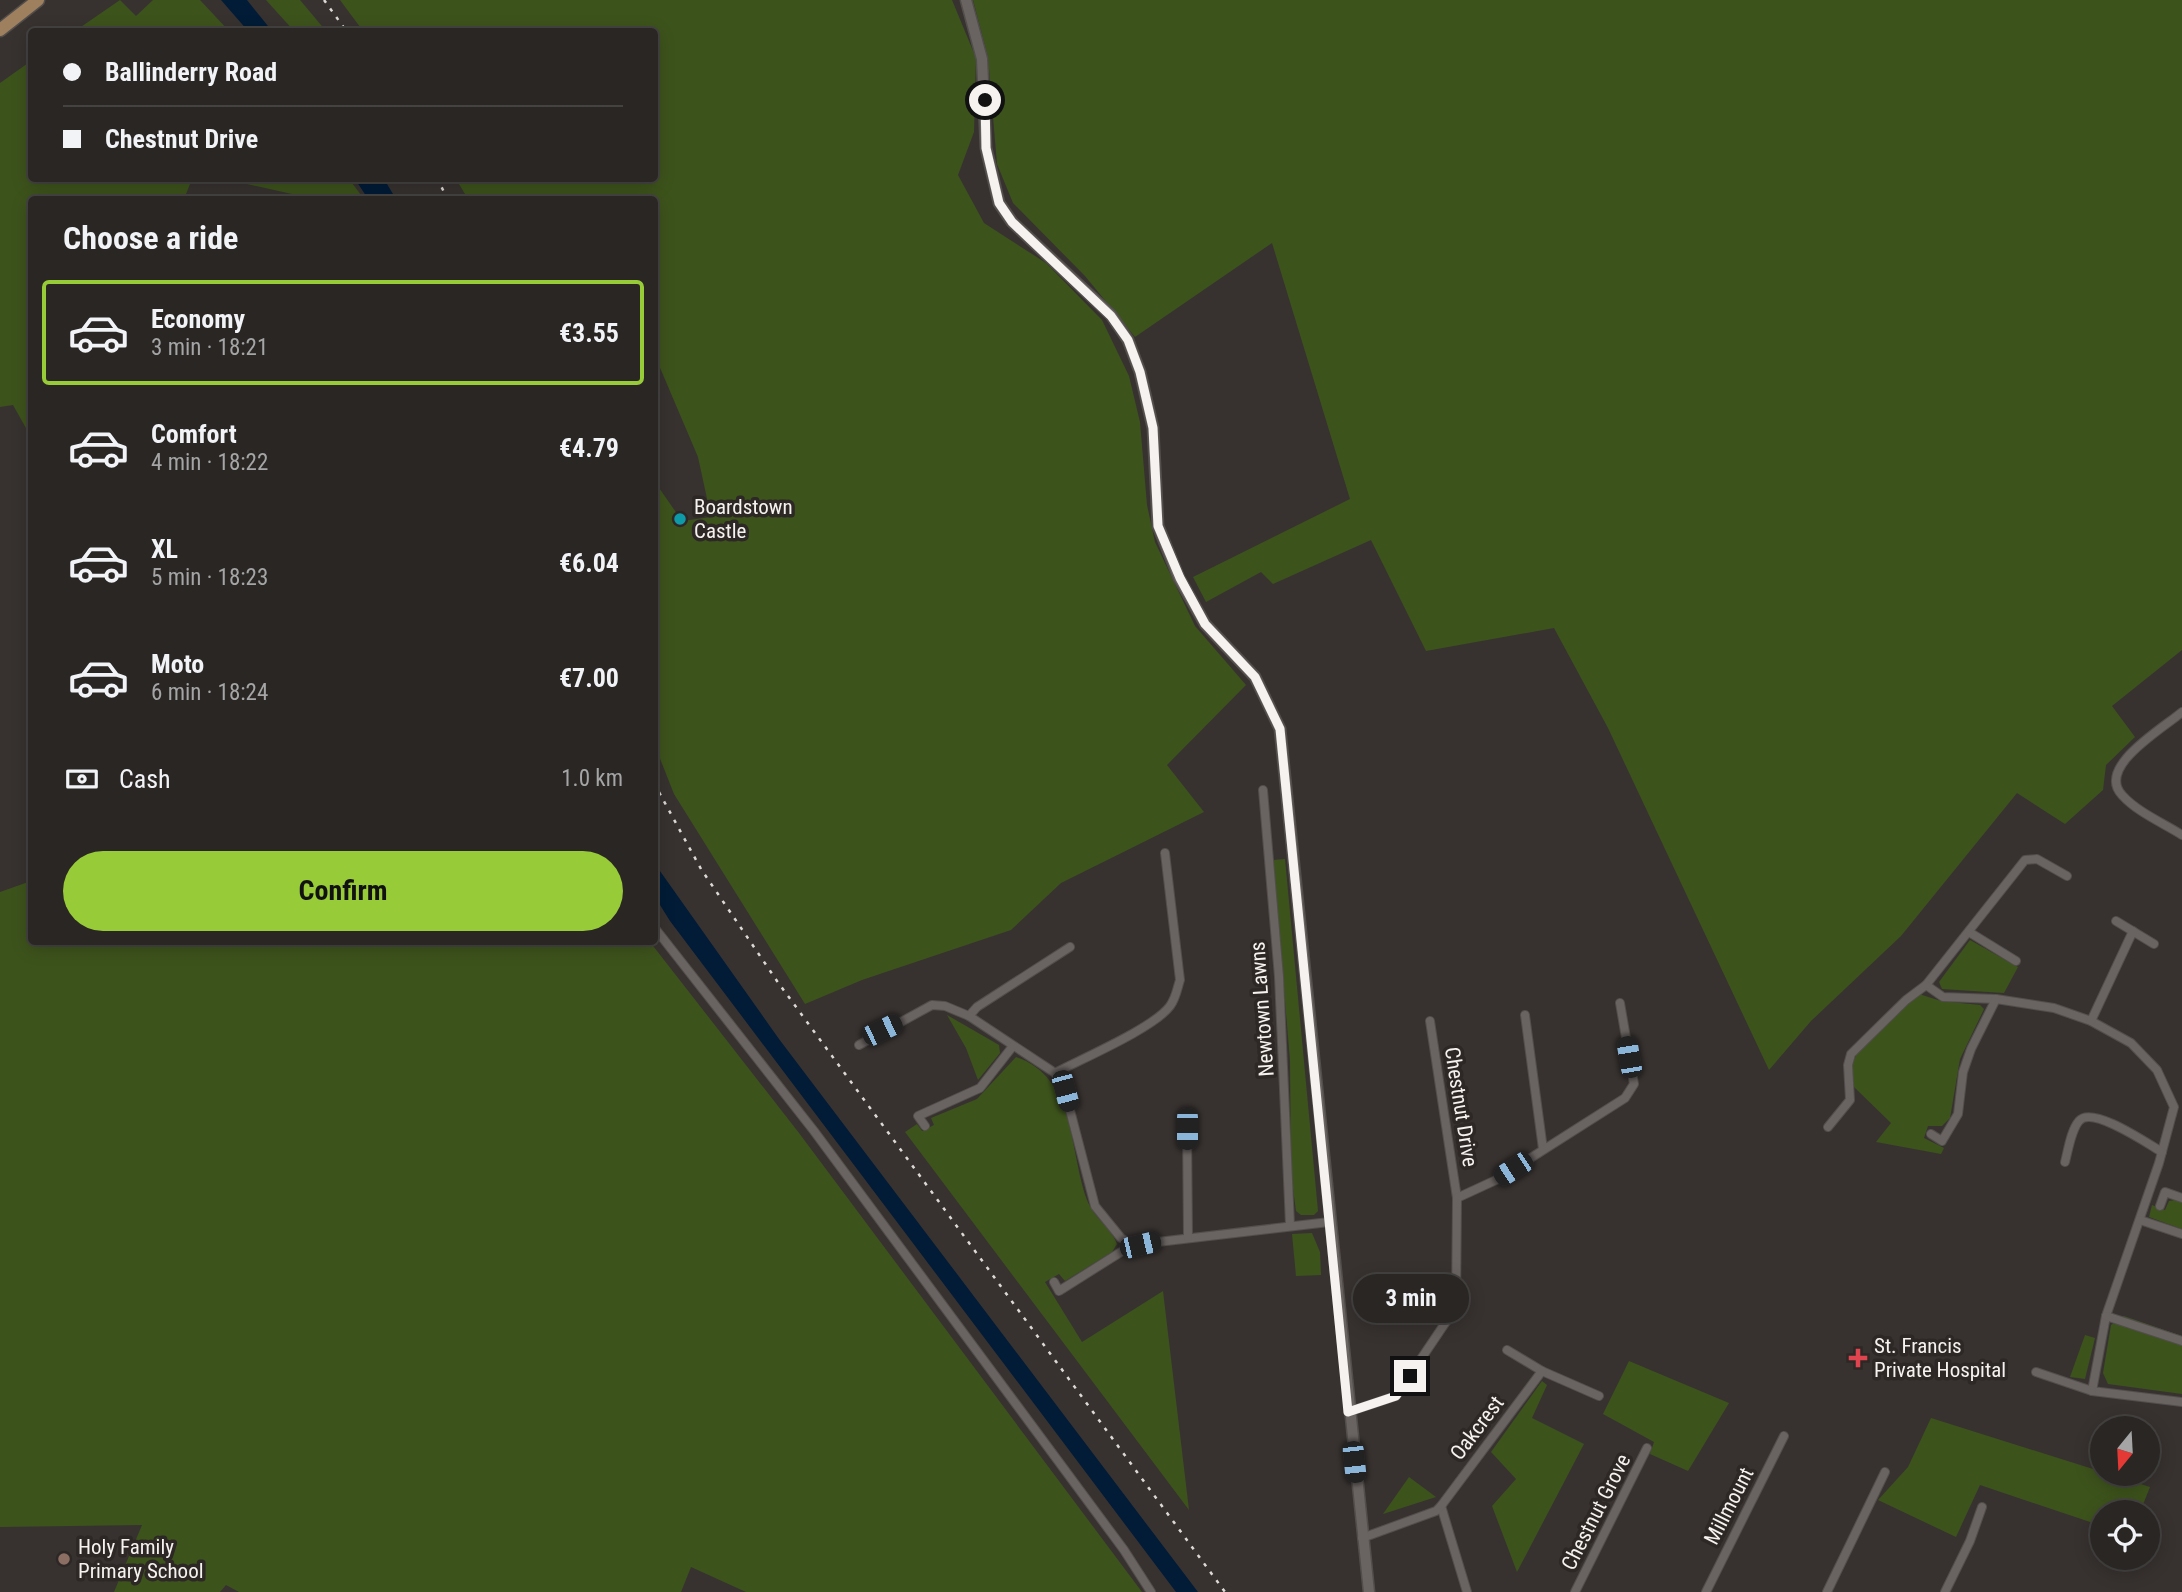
<!DOCTYPE html>
<html lang="en">
<head>
<meta charset="utf-8">
<style>
	:root { --surface:#292624; --page:#312e2c; --text:#f1f3f6; --muted:#a5a5a6; --line:#454341; --accent:#98cb38 }
	body { margin:0; font-family:"Roboto Condensed",sans-serif; background:var(--page); color:var(--text); height:100vh; display:flex; flex-direction:column; font-size:26px; white-space:nowrap }
	* { box-sizing:border-box; margin:0 }
	p { font-size:23px; color:var(--muted) }
	.icon { flex:none; width:38px; height:38px; fill:none; stroke:currentColor; stroke-width:2; stroke-linecap:round; stroke-linejoin:round }
	.map { position:relative; flex:1; overflow:hidden }
	.panel { position:absolute; left:28px; top:196px; width:630px; height:749px; display:flex; flex-direction:column; background:var(--surface); border-radius:7px; box-shadow:0 4px 18px #0003,0 0 0 2px var(--line) }
	.panel>* { flex:none }
	.top-card { position:absolute; left:28px; top:28px; width:630px; height:154px; border-radius:7px; box-shadow:0 4px 18px #0003,0 0 0 2px var(--line); display:grid; align-content:center; height:154px; padding:0 35px; background:var(--surface) }
	.needle { width:46px; rotate:198deg }
	.buttons { position:absolute; left:2090px; top:1416px; display:grid; gap:14px }
	.buttons a { display:grid; place-items:center; width:70px; height:70px; border-radius:50%; background:var(--surface); box-shadow:0 4px 18px #0003,0 0 0 2px var(--line); font-size:35px }
	.end { position:absolute; width:32px; height:32px; margin:-16px; border:9px solid #f5f2f0; background:#111; box-shadow:0 0 0 4px #111 }
	.from { border-radius:50% }
	.bubble { position:absolute; height:49px; border-radius:24px; background:var(--surface); box-shadow:0 4px 18px #0003,0 0 0 2px var(--line); font-size:23px; font-weight:700; line-height:49px; text-align:center }
	.car { position:absolute; width:21px; height:42px; margin:-21px -10px; border-radius:9px; box-shadow:0 0 5px 2px #0007; background:linear-gradient(#222 24%,#8ab4d8 0 40%,#222 0 76%,#8ab4d8 0 86%,#222 0) }
	.top-card b { display:flex; align-items:center; gap:24px; height:66px; font-size:26px }
	.top-card b+b { border-top:2px solid var(--line) }
	.top-card i { width:18px; height:18px; background:var(--text) }
	ul { padding:0; list-style:none }
	li { display:flex; align-items:center; gap:21px; height:105px; margin:0 14px 10px; padding:0 21px; border:4px solid transparent; border-radius:7px }
	li div { flex:1 }
	li b { display:block; font-size:26px }
	li em { font-style:normal; font-weight:700 }
	li.selected { border-color:var(--accent) }
	li>.icon { width:63px; height:63px; stroke-width:1.5 }
	h2 { padding:0 35px; font-size:32px; line-height:84px }
	.pay { display:flex; align-items:center; gap:18px; height:77px; padding:0 35px; font-size:26px }
	.pay p { margin-inline-start:auto }
	.button { display:flex; gap:14px; margin-top:auto; padding:14px 35px }
	.button a { flex:1; height:80px; border-radius:42px; background:var(--accent); color:#111; font-size:28px; font-weight:700; line-height:80px; text-align:center }
	.map>svg:first-child { display:block }
	.green { fill:#3d531c }
	.water { fill:#021c37 }
	.lines { fill:none; stroke-linecap:round; stroke-linejoin:round }
	.minor-casing { stroke:#524e4c; stroke-width:10 }
	.tertiary-casing { stroke:#524e4c; stroke-width:13 }
	.primary-casing { stroke:#524e4c; stroke-width:15 }
	.minor { stroke:#696361; stroke-width:8 }
	.tertiary { stroke:#696361; stroke-width:10 }
	.primary { stroke:#9e805e; stroke-width:12 }
	.rail { stroke:#dcd9d7; stroke-width:2.5; stroke-dasharray:3.5 7; stroke-linecap:butt }
	.route { stroke:#f5f2f0; stroke-width:9 }
	.culture-dot { fill:#0f9aa8; stroke:#2d2826; stroke-width:2.5 }
	.health-dot { fill:#e0444e; stroke:#2d2826; stroke-width:2.5 }
	.education-dot { fill:#8d6e63; stroke:#2d2826; stroke-width:2.5 }
	.labels { text-anchor:middle; dominant-baseline:central; stroke-width:7; stroke-linejoin:round; paint-order:stroke }
	.poi-label { font-size:21px; fill:#f5f2f0; stroke:#2d2826; text-anchor:start }
	.street-label { font-size:21px; fill:#f5f2f0; stroke:#2d2826 }
</style>
</head>
<body>
<div class="map">
<svg width="2182" height="1592" viewBox="0 0 2182 1592">
	<rect width="100%" height="100%" fill="#373230"/>
	<g class="green">
		<path d="M120,0l16,16 17,-16h47l29,31h-154z"/>
		<path d="M266,0h34l26,31h-32z"/>
		<path d="M340,0h612l24,58 -2,74 -16,43 26,48 62,40 56,57 27,56 11,46 7,83 8,37 40,84 51,59 -79,80 37,47 -143,71 -50,47 -149,50 -57,24 -131,-210 -19,-48v-264l27,39 29,-4 -13,-60 -43,-101 -1,-156 -186,-1 -12,-20 198,-1v-146l-291,-1z"/>
		<path d="M973,0h1209v650l-70,56 23,31 -29,28 -3,25 -38,34 -48,-31 -116,143 -90,85 -42,49 -161,-342 -54,-100 -128,23 -55,-111 -98,44 -12,-12 -55,30 -13,-25 157,-78 -78,-256 -137,94 -50,-61 -72,-73 -16,-39 -9,-107z"/>
		<path d="M31,61l1,117 160,1 -6,15 11,5 -165,1 -1,237 -18,-32 -13,2v-324z"/>
		<path d="M224,179h125l15,20h-65l-7,-5z"/>
		<path d="M1285,859l33,352 -4,4h-13l-5,-4 -5,-37 -1,-114 -17,-200z"/>
		<path d="M31,881l1,61h618l149,191 343,459h-396l-55,-25 -10,25h-442l-13,-7 -6,7h-106l28,-67 -142,2v-635z"/>
		<path d="M1970,940l48,27 -14,26 -62,-4 -3,-7z"/>
		<path d="M1919,994l22,7 39,4 4,4 -24,50 -10,59 -8,8h-14l-4,12 20,10 -3,6 -65,-12 15,-19 -37,-36 -3,-20 7,-16z"/>
		<path d="M947,1015l52,30 1,8 -22,27 -12,-32z"/>
		<path d="M1016,1057c60,20 53,94 71,143 7,18 24,28 30,44l-5,8 -47,29 -6,-7 -14,8 37,60 81,-51 26,219 -284,-378 12,-8 5,7 12,-6 -3,-7 46,-19z"/>
		<path d="M2175,1200l7,2v27l-33,-12 3,-12 13,5 4,-9z"/>
		<path d="M1312,1233l8,19 1,23 -25,1 -4,-42z"/>
		<path d="M2124,1316l58,20v58l-74,-10 -5,-11 8,-48z"/>
		<path d="M2085,1335l10,3 -10,41 -15,-2z"/>
		<path d="M1629,1361l100,42 -41,68 -38,-17 4,-12 -51,-28z"/>
		<path d="M1542,1381l5,4 -15,33 52,26 -67,128 -25,-66 24,-27 -25,-27z"/>
		<path d="M1931,1418l219,69 -10,25h-38v14l-122,-41 -24,52 -78,-37 30,-33z"/>
		<path d="M1409,1477l27,20 -53,17z"/>
	</g>
	<g class="water">
		<path d="M221,0h26l25,31h-24z"/>
		<path d="M355,179h29l12,20h-28z"/>
		<path d="M655,864l124,175 419,553h-22l-506,-671 -15,-24z"/>
	</g>
	<g class="lines">
		<g class="minor-casing">
			<g id="minor">
				<path d="M2182,712c-20,17 -86,55 -60,83 15,17 41,28 60,40"/>
				<path d="M1263,790l16,187 11,248"/>
				<path d="M2067,876l-30,-17 -12,1 -99,125 17,12 53,2 58,9 37,13 40,22 26,27 17,37 -15,56 -53,153 -14,75 90,11"/>
				<path d="M2116,921l38,23"/>
				<path d="M654,927l160,204 310,419 27,42"/>
				<path d="M1969,932l47,29"/>
				<path d="M1525,1015l18,134"/>
				<path d="M969,1016l8,-9 93,-60"/>
				<path d="M1430,1021l27,177"/>
				<path d="M2091,1021l42,-90"/>
				<path d="M859,1045l73,-40 13,1 24,10 86,57 10,18 30,115 26,32 11,7 197,-23"/>
				<path d="M1055,1073c26,-14 99,-45 115,-67 6,-8 7,-17 10,-26l-15,-127"/>
				<path d="M925,1126l-7,-10 62,-28 33,-42"/>
				<path d="M1828,1127l22,-27 -2,-35 3,-11 55,-54 20,-15"/>
				<path d="M1187,1129l1,108"/>
				<path d="M1931,1134l11,7 16,-27 5,-42 8,-23 25,-50"/>
				<path d="M2065,1162c3,-11 6,-32 14,-41 13,-16 69,23 83,31"/>
				<path d="M2160,1206l5,-14 17,6"/>
				<path d="M2140,1220l42,14"/>
				<path d="M1054,1282l5,9 73,-46"/>
				<path d="M2106,1316l76,25"/>
				<path d="M1507,1350l35,21 57,25"/>
				<path d="M2036,1372l56,19"/>
				<path d="M1348,1412l48,-16 60,-89 1,-109 39,-18 129,-82 9,-14 -14,-81"/>
				<path d="M1441,1506l26,86"/>
				<path d="M1362,1538l74,-27 5,-5 101,-135"/>
				<path d="M1575,1592l72,-144"/>
				<path d="M1706,1592l78,-156"/>
				<path d="M1827,1592l58,-120"/>
				<path d="M1945,1592l25,-51 12,-34"/>
			</g>
		</g>
		<g class="tertiary-casing">
			<path id="tertiary" d="M966,0l16,59 4,89 13,55 13,19 99,93 17,25 12,32 13,56 5,98 21,52 26,46 50,53 25,52 89,863"/>
		</g>
		<g class="primary-casing">
			<path id="primary" d="M0,30l38,-30"/>
		</g>
		<use href="#minor" class="minor"/>
		<use href="#tertiary" class="tertiary"/>
		<use href="#primary" class="primary"/>
		<g class="rail">
			<path d="M324,0l23,32"/>
			<path d="M437,178l11,22"/>
			<path d="M654,783l47,86 76,112 448,611"/>
		</g>
	</g>
	<g class="lines">
		<path class="route" d="M985,100l1,48 13,55 13,19 99,94 17,24 12,32 13,56 5,98 22,52 25,46 50,53 25,52 68,683 48,-16 14,-20"/>
	</g>
	<circle class="culture-dot" cx="680" cy="519" r="7"/>
	<path class="health-dot" d="M1854.5 1347.5h7v7h7v7h-7v7h-7v-7h-7v-7h7z"/>
	<circle class="education-dot" cx="64" cy="1559" r="7"/>
	<g class="labels">
		<g class="poi-label">
			<text x="694" y="507">Boardstown<tspan x="694" dy="24">Castle</tspan></text>
			<text x="1874" y="1346">St. Francis<tspan x="1874" dy="24">Private Hospital</tspan></text>
			<text x="78" y="1547">Holy Family<tspan x="78" dy="24">Primary School</tspan></text>
		</g>
		<g class="street-label">
			<text transform="translate(1262 1009) rotate(-94)">Newtown Lawns</text>
			<text transform="translate(1461 1107) rotate(81)">Chestnut Drive</text>
			<text transform="translate(1477 1428) rotate(-53)">Oakcrest</text>
			<text transform="translate(1729 1506) rotate(-63)">Millmount</text>
			<text transform="translate(1596 1512) rotate(-63)">Chestnut Grove</text>
		</g>
	</g>
</svg>
<div class="buttons">
<a><svg class="needle" viewBox="-14 -14 28 28"><path d="M0-13l5 13h-10z" fill="#e53935"/><path d="M0 13l5-13h-10z" fill="#a5a5a6"/></svg></a>
<a><svg class="icon" aria-label="locate" viewBox="0 0 24 24"><circle cx="12" cy="12" r="6"/><path d="M12 2v4M12 18v4M2 12h4M18 12h4"/></svg></a>
</div>
<i class="end from" style="left:985px;top:100px"></i>
<i class="end" style="left:1410px;top:1376px"></i>
<div class="bubble" style="left:1353px;top:1274px;width:116px">3 min</div>
<i class="car" style="left:882px;top:1030px;rotate:64deg"></i>
<i class="car" style="left:1629px;top:1057px;rotate:350deg"></i>
<i class="car" style="left:1065px;top:1091px;rotate:165deg"></i>
<i class="car" style="left:1187px;top:1129px;rotate:180deg"></i>
<i class="car" style="left:1513px;top:1169px;rotate:237deg"></i>
<i class="car" style="left:1140px;top:1245px;rotate:77deg"></i>
<i class="car" style="left:1354px;top:1462px;rotate:174deg"></i>
<div class="top-card">
<b><i class="from"></i>Ballinderry Road</b>
<b><i></i>Chestnut Drive</b>
</div>
<section class="panel">
<h2>Choose a ride</h2>
<ul>
<li class="selected"><svg class="icon" aria-label="car" viewBox="0 0 24 24"><path d="M5 17H2v-5l4-1 3-4h7l3 4 3 1v5h-3M9 17h6M6 11h13"/><circle cx="7" cy="17" r="2"/><circle cx="17" cy="17" r="2"/></svg><div><b>Economy</b><p>3 min · 18:21</p></div><em>€3.55</em></li>
<li><svg class="icon" aria-label="car" viewBox="0 0 24 24"><path d="M5 17H2v-5l4-1 3-4h7l3 4 3 1v5h-3M9 17h6M6 11h13"/><circle cx="7" cy="17" r="2"/><circle cx="17" cy="17" r="2"/></svg><div><b>Comfort</b><p>4 min · 18:22</p></div><em>€4.79</em></li>
<li><svg class="icon" aria-label="car" viewBox="0 0 24 24"><path d="M5 17H2v-5l4-1 3-4h7l3 4 3 1v5h-3M9 17h6M6 11h13"/><circle cx="7" cy="17" r="2"/><circle cx="17" cy="17" r="2"/></svg><div><b>XL</b><p>5 min · 18:23</p></div><em>€6.04</em></li>
<li><svg class="icon" aria-label="car" viewBox="0 0 24 24"><path d="M5 17H2v-5l4-1 3-4h7l3 4 3 1v5h-3M9 17h6M6 11h13"/><circle cx="7" cy="17" r="2"/><circle cx="17" cy="17" r="2"/></svg><div><b>Moto</b><p>6 min · 18:24</p></div><em>€7.00</em></li>
</ul>
<div class="pay"><svg class="icon" aria-label="cash" viewBox="0 0 24 24"><path d="M3 7h18v10H3z"/><circle cx="12" cy="12" r="2"/></svg>Cash<p>1.0 km</p></div>
<div class="button"><a>Confirm</a></div>
</section>
</div>
</body>
</html>
